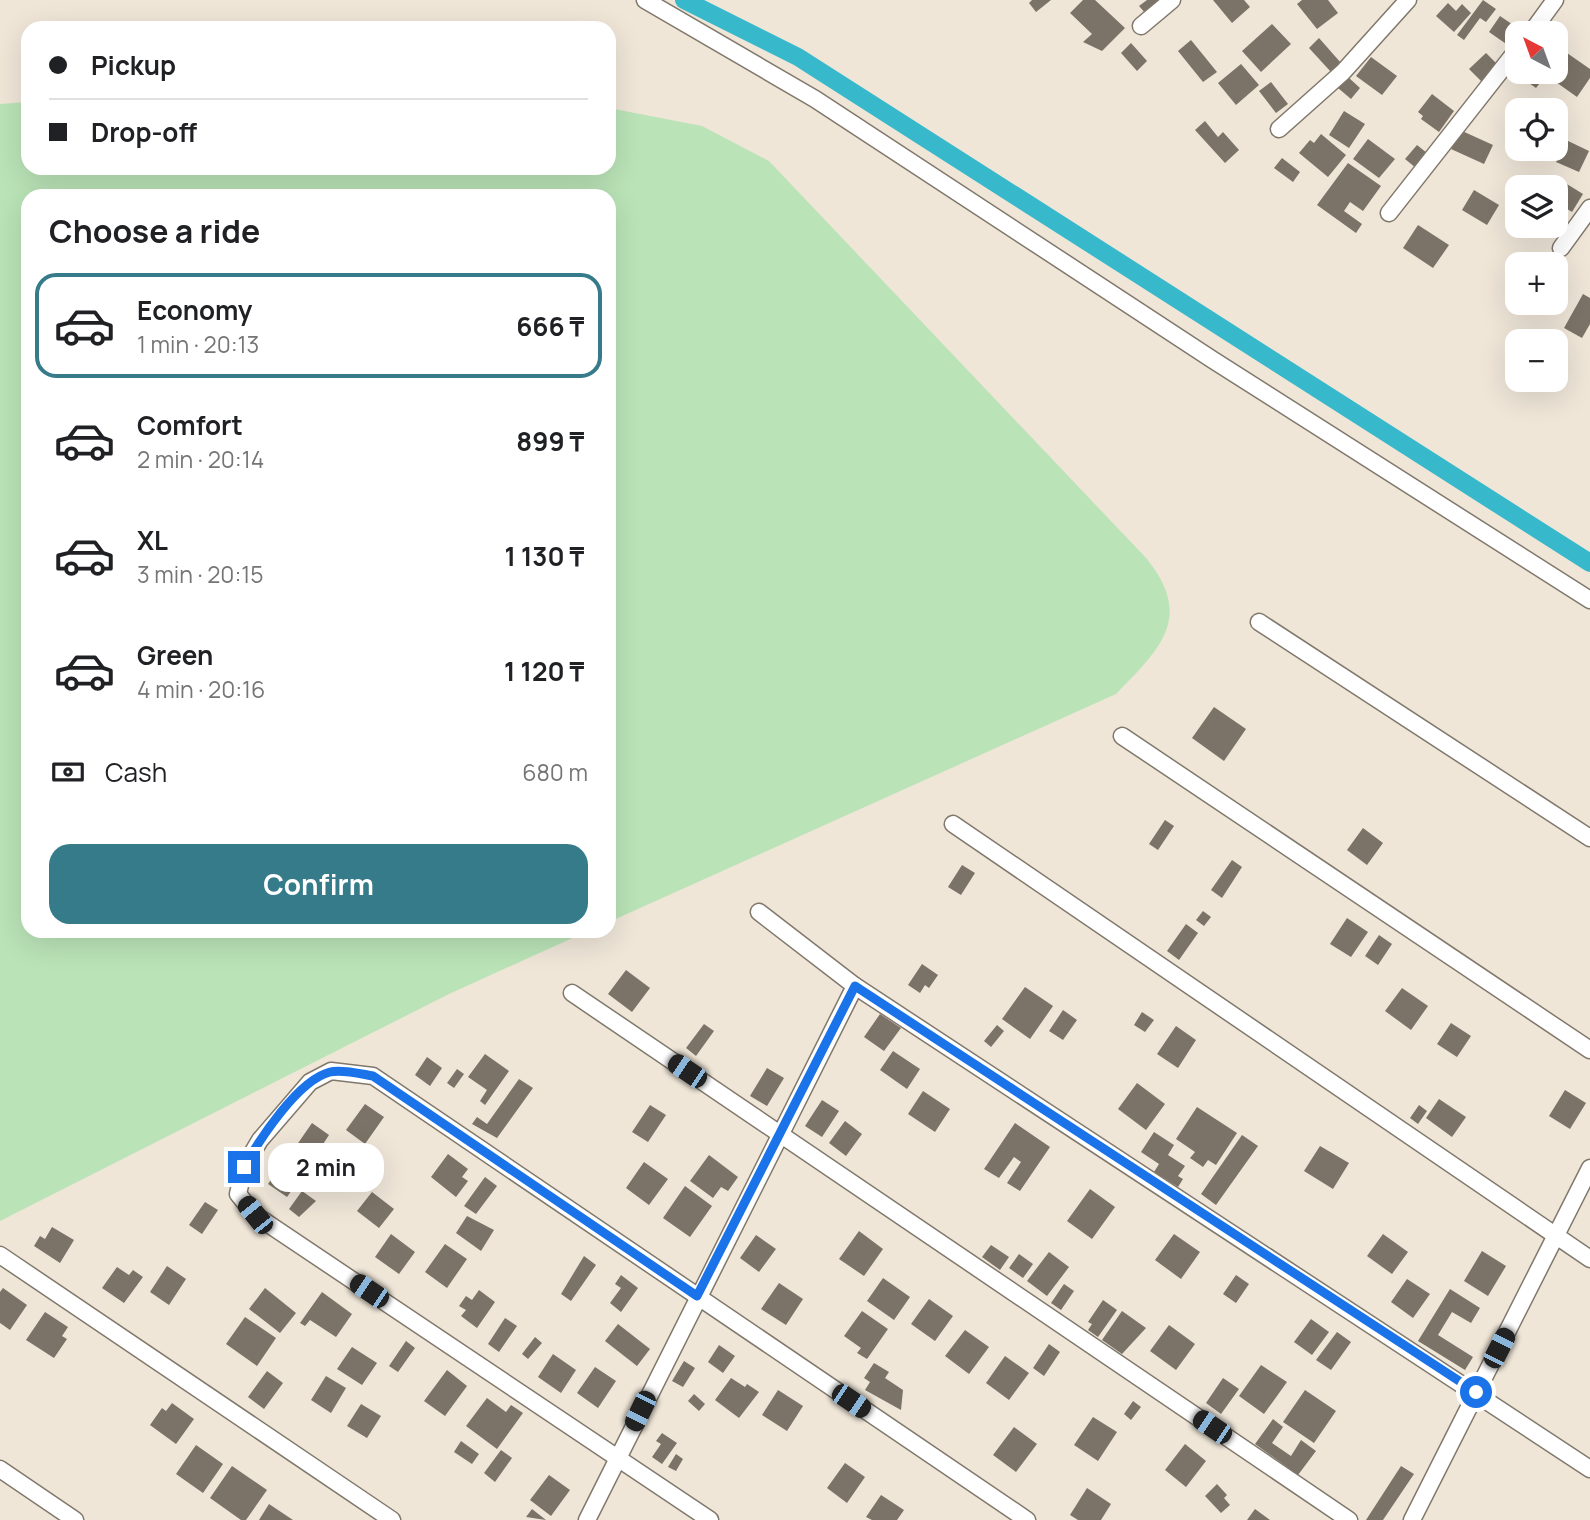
<!DOCTYPE html>
<html lang="en">
<head>
<meta charset="utf-8">
<style>
	:root { --surface:#fff; --page:#f6f6f6; --text:#202124; --muted:#757577; --line:#e0e0e0; --accent:#367b89 }
	body { margin:0; font-family:Manrope,sans-serif; background:var(--page); color:var(--text); height:100vh; display:flex; flex-direction:column; font-size:26px; white-space:nowrap }
	* { box-sizing:border-box; margin:0 }
	p { font-size:23px; color:var(--muted) }
	.icon { flex:none; width:38px; height:38px; fill:none; stroke:currentColor; stroke-width:2; stroke-linecap:round; stroke-linejoin:round }
	.map { position:relative; flex:1; overflow:hidden }
	.side { position:absolute; left:21px; top:189px; width:595px; height:749px; display:flex; flex-direction:column; background:var(--surface); border-radius:21px; box-shadow:0 7px 28px #0002 }
	.side>* { flex:none }
	.banner { position:absolute; left:21px; top:21px; width:595px; height:154px; border-radius:21px; box-shadow:0 7px 28px #0002; display:grid; align-content:center; height:154px; padding:0 28px; background:var(--surface) }
	.needle { width:46px; rotate:319deg }
	.controls { position:absolute; left:1505px; top:21px; display:grid; gap:14px }
	.controls a { display:grid; place-items:center; width:63px; height:63px; border-radius:14px; background:var(--surface); box-shadow:0 7px 28px #0002; font-size:35px }
	.end { position:absolute; width:32px; height:32px; margin:-16px; border:9px solid #1a73e8; background:#fff; box-shadow:0 0 0 4px #fff }
	.from { border-radius:50% }
	.bubble { position:absolute; height:49px; border-radius:21px; background:var(--surface); box-shadow:0 7px 28px #0002; font-size:23px; font-weight:700; line-height:49px; text-align:center }
	.car { position:absolute; width:21px; height:42px; margin:-21px -10px; border-radius:9px; box-shadow:0 0 5px 2px #0007; background:linear-gradient(#222 24%,#8ab4d8 0 40%,#222 0 76%,#8ab4d8 0 86%,#222 0) }
	.banner b { display:flex; align-items:center; gap:24px; height:66px; font-size:26px }
	.banner b+b { border-top:2px solid var(--line) }
	.banner i { width:18px; height:18px; background:var(--text) }
	ul { padding:0; list-style:none }
	li { display:flex; align-items:center; gap:21px; height:105px; margin:0 14px 10px; padding:0 14px; border:4px solid transparent; border-radius:21px }
	li div { flex:1 }
	li b { display:block; font-size:26px }
	li em { font-style:normal; font-weight:700 }
	li.current { border-color:var(--accent) }
	li>.icon { width:63px; height:63px; stroke-width:1.5 }
	h2 { padding:0 28px; font-size:32px; line-height:84px }
	.pay { display:flex; align-items:center; gap:18px; height:77px; padding:0 28px; font-size:26px }
	.pay p { margin-inline-start:auto }
	.button { display:flex; gap:14px; margin-top:auto; padding:14px 28px }
	.button a { flex:1; height:80px; border-radius:21px; background:var(--accent); color:#fff; font-size:28px; font-weight:700; line-height:80px; text-align:center }
	.map>svg:first-child { display:block }
	.green { fill:#bae3b7 }
	.lines { fill:none; stroke-linecap:round; stroke-linejoin:round }
	.canal { stroke:#37b8cb; stroke-width:18 }
	.building { fill:#7b7367 }
	.minor-casing { stroke:#80786b; stroke-width:19 }
	.minor { stroke:#fff; stroke-width:16 }
	.route { stroke:#1a73e8; stroke-width:9 }
</style>
</head>
<body>
<div class="map">
<svg width="1590" height="1520" viewBox="0 0 1590 1520">
	<rect width="100%" height="100%" fill="#efe6d8"/>
	<path class="green" d="M28,102v66h581v-60l93,18 67,35 378,398c47,59 13,90 -31,135l-507,228v-726h-581v735h560l-139,63 -449,227v-1117z"/>
	<g class="lines">
		<path class="canal" d="M684,0l114,57 792,506"/>
	</g>
	<g class="building">
		<path d="M1032,0h19l-15,12 -7,-9z"/>
		<path d="M1083,0h12l30,28 -23,23 -19,-9 9,-8 -22,-21z"/>
		<path d="M1147,0h16l-17,14 -7,-8z"/>
		<path d="M1213,0h31l6,7 -18,16z"/>
		<path d="M1302,0h26l10,13 -21,16 -20,-25z"/>
		<path d="M1483,0l13,9 -10,13 -6,-4 -16,22 -7,-5z"/>
		<path d="M1448,3l8,8 6,-7 9,9 -17,19 -18,-16z"/>
		<path d="M1500,16l25,17h-8l-5,15 -23,-16z"/>
		<path d="M1272,24l19,20 -30,28 -19,-21z"/>
		<path d="M1547,25l14,10 -5,7v-9h-14z"/>
		<path d="M1319,38l22,25 -10,9 -22,-24z"/>
		<path d="M1191,40l26,32 -14,10 -25,-31z"/>
		<path d="M1131,43l16,18 -10,10 -16,-18z"/>
		<path d="M1486,53l13,13 -17,16 -13,-13z"/>
		<path d="M1567,53l23,16v9l-13,19 -31,-22 -10,13 -14,-10 5,-6h29v-18l7,5z"/>
		<path d="M1371,57l26,19 -15,19 -26,-19z"/>
		<path d="M1241,64l18,21 -23,20 -18,-22z"/>
		<path d="M1348,77l12,11 -9,11 -13,-11z"/>
		<path d="M1271,82l17,22 -12,9 -17,-22z"/>
		<path d="M1432,94l22,17 -15,21 -18,-13 2,-3 -5,-4z"/>
		<path d="M1344,111l21,13 -16,24 -20,-13z"/>
		<path d="M1205,121l13,16 5,-5 16,18 -14,13 -30,-33z"/>
		<path d="M1460,130l33,15 -9,19 -33,-15z"/>
		<path d="M1321,134l25,21 -18,22 -29,-24 11,-13 4,3z"/>
		<path d="M1368,139l27,20 -16,19 -26,-19z"/>
		<path d="M1566,140l23,11 -10,21 -23,-10z"/>
		<path d="M1417,145l10,8 -11,15 -11,-9z"/>
		<path d="M1282,158l18,14 -7,10 -19,-14z"/>
		<path d="M1348,163l33,23 -18,25 -13,-9 -6,9 18,13 -6,9 -39,-28z"/>
		<path d="M1562,181l21,13 -11,18 -16,-10v-12z"/>
		<path d="M1474,190l25,15 -12,20 -25,-15z"/>
		<path d="M1418,225l31,20 -16,23 -30,-20z"/>
		<path d="M1583,294l7,4v26l-8,14 -18,-10z"/>
		<path d="M1214,707l32,22 -22,32 -32,-23z"/>
		<path d="M1165,820l9,6 -16,24 -9,-6z"/>
		<path d="M1363,828l20,15 -16,22 -20,-15z"/>
		<path d="M1232,860l10,7 -20,31 -11,-8z"/>
		<path d="M962,865l13,8 -14,22 -13,-8z"/>
		<path d="M1203,911l8,6 -7,9 -8,-6z"/>
		<path d="M1347,918l21,14 -17,25 -21,-13z"/>
		<path d="M1186,924l12,9 -19,27 -12,-9z"/>
		<path d="M1379,935l13,9 -14,21 -13,-9z"/>
		<path d="M922,964l16,11 -9,13 -4,-3 -5,8 -12,-8z"/>
		<path d="M626,970l24,18 -18,24 -24,-18z"/>
		<path d="M1025,987l28,19 -23,33 -28,-20z"/>
		<path d="M1402,988l26,18 -17,24 -26,-19z"/>
		<path d="M1063,1010l14,10 -14,20 -14,-9z"/>
		<path d="M1142,1012l12,8 -9,12 -11,-7z"/>
		<path d="M880,1014l21,14 -17,23 -20,-14z"/>
		<path d="M1451,1023l20,13 -14,21 -20,-13z"/>
		<path d="M704,1024l10,7 -18,25 -10,-8z"/>
		<path d="M997,1025l7,6 -13,16 -7,-6z"/>
		<path d="M1176,1026l20,14 -18,28 -21,-14z"/>
		<path d="M893,1051l27,18 -13,20 -27,-19z"/>
		<path d="M485,1054l24,17 -24,34 -5,-4 7,-11 -19,-13z"/>
		<path d="M427,1057l15,11 -12,18 -15,-11z"/>
		<path d="M767,1068l17,10 -17,28 -17,-10z"/>
		<path d="M457,1069l7,5 -10,14 -7,-5z"/>
		<path d="M519,1079l14,9 -36,50 -25,-14 5,-7 10,7z"/>
		<path d="M1137,1083l28,21 -19,26 -28,-21z"/>
		<path d="M1565,1090l21,13 -16,26 -21,-13z"/>
		<path d="M923,1091l27,18 -15,23 -27,-18z"/>
		<path d="M1439,1099l27,18 -14,20 -26,-19z"/>
		<path d="M822,1100l17,11 -17,26 -17,-11z"/>
		<path d="M365,1104l19,13 -19,27 -19,-14z"/>
		<path d="M650,1105l16,10 -18,27 -16,-10z"/>
		<path d="M1419,1105l8,6 -9,13 -8,-6z"/>
		<path d="M1197,1107l40,26 -21,32 -8,-5 -5,7 -13,-9 5,-6 -19,-13z"/>
		<path d="M845,1121l17,13 -16,22 -17,-13z"/>
		<path d="M312,1123l17,12 -17,26 -18,-12z"/>
		<path d="M1015,1123l35,24 -30,44 -13,-8 14,-21 -7,-5 -15,21 -15,-9z"/>
		<path d="M1154,1132l20,13 -6,10 17,11 -7,10 5,3 -5,8 -24,-15 5,-8 -18,-12z"/>
		<path d="M1242,1135l16,11 -42,59 -15,-11z"/>
		<path d="M1320,1146l29,17 -16,26 -29,-18z"/>
		<path d="M448,1154l20,15 -6,8 6,4 -12,16 -25,-20z"/>
		<path d="M709,1155l29,22 -10,14 -7,-4 -8,11 -23,-17z"/>
		<path d="M288,1156l18,14 -19,27 -19,-13z"/>
		<path d="M644,1162l24,17 -19,26 -23,-17z"/>
		<path d="M485,1177l12,9 -21,28 -12,-8z"/>
		<path d="M685,1186l27,20 -22,31 -27,-19z"/>
		<path d="M1090,1189l25,18 -23,32 -25,-18z"/>
		<path d="M302,1191l14,10 -17,16 -10,-8z"/>
		<path d="M372,1192l22,17 -15,19 -22,-17z"/>
		<path d="M205,1202l13,8 -16,24 -13,-9z"/>
		<path d="M467,1216l27,14 -13,21 -25,-18z"/>
		<path d="M52,1227l22,13 -14,23 -26,-17 6,-10 5,3z"/>
		<path d="M859,1231l24,18 -19,27 -25,-17z"/>
		<path d="M391,1234l24,18 -16,22 -24,-17z"/>
		<path d="M1174,1234l26,18 -19,27 -26,-19z"/>
		<path d="M1383,1234l25,18 -16,22 -25,-18z"/>
		<path d="M756,1235l20,14 -17,23 -19,-14z"/>
		<path d="M445,1244l22,15 -20,29 -22,-16z"/>
		<path d="M991,1245l18,12 -9,13 -18,-13z"/>
		<path d="M1482,1251l24,15 -18,30 -24,-15z"/>
		<path d="M1049,1252l20,15 -22,29 -20,-15z"/>
		<path d="M1019,1254l14,10 -10,14 -14,-10z"/>
		<path d="M584,1256l12,9 -25,36 -10,-7z"/>
		<path d="M167,1266l19,13 -17,26 -19,-13z"/>
		<path d="M117,1267l12,8 4,-5 10,7 -19,26 -22,-15z"/>
		<path d="M621,1275l17,13 -17,24 -11,-9 11,-15 -6,-4z"/>
		<path d="M1236,1275l13,9 -13,19 -13,-9z"/>
		<path d="M883,1278l27,19 -16,23 -27,-19z"/>
		<path d="M1407,1279l23,15 -17,24 -22,-16z"/>
		<path d="M779,1283l24,16 -17,26 -25,-16z"/>
		<path d="M1064,1284l10,7 -13,19 -10,-7z"/>
		<path d="M3,1288l24,17 -17,25 -10,-7v-31z"/>
		<path d="M265,1288l31,25 -16,20 -31,-24z"/>
		<path d="M1450,1289l30,19 -9,15 -19,-11 -14,23 35,22 -8,13 -47,-29z"/>
		<path d="M479,1290l16,12 -18,26 -16,-12 5,-6 -7,-4 7,-10 6,4z"/>
		<path d="M322,1292l30,22 -16,23 -26,-17 -5,6 -5,-3z"/>
		<path d="M929,1299l24,17 -18,25 -24,-17z"/>
		<path d="M1103,1300l14,10 -19,27 -10,-7 4,-6 -4,-2z"/>
		<path d="M862,1311l26,18 -21,30 -10,-6 4,-5 -17,-12z"/>
		<path d="M1122,1311l24,17 -24,26 -20,-14z"/>
		<path d="M45,1312l23,15 -6,9 5,3 -13,19 -28,-18z"/>
		<path d="M245,1317l31,21 -19,28 -31,-22z"/>
		<path d="M505,1318l12,8 -18,26 -11,-8z"/>
		<path d="M1311,1319l18,13 -17,23 -18,-13z"/>
		<path d="M618,1324l32,25 -13,17 -32,-25z"/>
		<path d="M1169,1325l26,19 -19,26 -26,-19z"/>
		<path d="M965,1330l24,17 -20,27 -24,-18z"/>
		<path d="M1337,1332l14,10 -20,28 -15,-10z"/>
		<path d="M535,1337l7,6 -14,16 -6,-5z"/>
		<path d="M406,1341l9,7 -17,24 -9,-6z"/>
		<path d="M1049,1344l11,8 -16,24 -11,-8z"/>
		<path d="M719,1345l16,11 -12,17 -15,-11z"/>
		<path d="M352,1347l25,16 -15,22 -25,-16z"/>
		<path d="M553,1354l23,16 -15,23 -23,-16z"/>
		<path d="M1005,1356l24,17 -20,27 -23,-17z"/>
		<path d="M684,1361l11,7 -12,19 -11,-6z"/>
		<path d="M874,1363l15,9 -4,6 18,12 -2,20 -36,-20 5,-8 -6,-4z"/>
		<path d="M1261,1365l26,17 -23,32 -25,-18z"/>
		<path d="M595,1367l21,14 -18,27 -21,-15z"/>
		<path d="M447,1370l20,16 -22,30 -21,-15z"/>
		<path d="M267,1371l16,12 -19,26 -16,-12z"/>
		<path d="M326,1376l20,12 -15,25 -20,-13z"/>
		<path d="M731,1378l14,9 2,-3 12,8 -20,26 -24,-18z"/>
		<path d="M1223,1378l16,11 -18,25 -15,-11z"/>
		<path d="M778,1390l25,16 -16,25 -25,-16z"/>
		<path d="M1305,1390l31,21 -22,32 -31,-21z"/>
		<path d="M694,1394l11,10 -6,7 -11,-10z"/>
		<path d="M487,1398l19,14 5,-7 12,8 -26,36 -31,-23z"/>
		<path d="M1133,1401l8,6 -10,13 -7,-6z"/>
		<path d="M172,1403l22,16 -18,25 -26,-19 12,-17 4,3z"/>
		<path d="M361,1404l20,12 -14,22 -20,-12z"/>
		<path d="M1093,1417l24,15 -19,29 -24,-16z"/>
		<path d="M1273,1419l10,8 -11,16 19,13 10,-16 15,11 -18,24 -43,-31z"/>
		<path d="M1014,1427l23,17 -21,28 -23,-17z"/>
		<path d="M662,1433l15,10 -15,21 -10,-7 9,-13 -5,-3z"/>
		<path d="M461,1441l18,13 -7,10 -18,-12z"/>
		<path d="M1185,1444l21,17 -20,26 -21,-17z"/>
		<path d="M196,1445l27,19 -20,29 -27,-19z"/>
		<path d="M501,1450l11,8 -17,24 -11,-9z"/>
		<path d="M676,1454l7,5 -7,12 -8,-4z"/>
		<path d="M845,1463l20,14 -18,26 -20,-15z"/>
		<path d="M232,1466l35,24 -21,30h-5l-31,-22z"/>
		<path d="M1401,1466l13,8 -31,46h-17z"/>
		<path d="M549,1475l21,15 -19,26 -21,-16z"/>
		<path d="M1217,1484l10,11 -3,3 6,7 -9,8 -16,-17z"/>
		<path d="M1087,1488l24,16 -10,16h-23l-8,-5z"/>
		<path d="M881,1495l23,15 -7,10h-25l-6,-3z"/>
		<path d="M269,1504l24,16h-34z"/>
		<path d="M532,1509l14,11 -20,-3z"/>
		<path d="M1255,1509l15,11h-23z"/>
	</g>
	<g class="lines">
		<g class="minor-casing">
			<g id="minor">
				<path d="M645,0l170,99 398,261 377,240"/>
				<path d="M1141,26l31,-26"/>
				<path d="M1531,33l24,-33"/>
				<path d="M1279,129l64,-57 65,-72"/>
				<path d="M1389,213l128,-163"/>
				<path d="M1561,248l29,-40"/>
				<path d="M1259,622l331,216"/>
				<path d="M1122,736l468,314"/>
				<path d="M953,824l637,435"/>
				<path d="M759,912l96,74 735,483"/>
				<path d="M572,993l777,527"/>
				<path d="M0,1255l392,265"/>
				<path d="M0,1469l75,51"/>
				<path d="M587,1520l268,-534"/>
				<path d="M710,1520l-455,-305 -17,-21 6,-27 16,-27 50,-58 21,-11 42,5 654,444"/>
				<path d="M1412,1520l178,-352"/>
			</g>
		</g>
		<use href="#minor" class="minor"/>
	</g>
	<g class="lines">
		<path class="route" d="M244,1167c16,-28 54,-87 86,-95 12,-3 31,2 43,4l324,220 158,-310 621,406"/>
	</g>
</svg>
<div class="controls">
<a><svg class="needle" viewBox="-14 -14 28 28"><path d="M0-13l5 13h-10z" fill="#e53935"/><path d="M0 13l5-13h-10z" fill="#757577"/></svg></a>
<a><svg class="icon" aria-label="locate" viewBox="0 0 24 24"><circle cx="12" cy="12" r="6"/><path d="M12 2v4M12 18v4M2 12h4M18 12h4"/></svg></a>
<a><svg class="icon" aria-label="layers" viewBox="0 0 24 24"><path d="M12 4l9 5-9 5-9-5zM3 14l9 5 9-5"/></svg></a>
<a>+</a>
<a>−</a>
</div>
<i class="end from" style="left:1476px;top:1392px"></i>
<i class="end" style="left:244px;top:1167px"></i>
<div class="bubble" style="left:268px;top:1143px;width:116px">2 min</div>
<i class="car" style="left:687px;top:1071px;rotate:304deg"></i>
<i class="car" style="left:255px;top:1215px;rotate:321deg"></i>
<i class="car" style="left:369px;top:1291px;rotate:304deg"></i>
<i class="car" style="left:1499px;top:1348px;rotate:27deg"></i>
<i class="car" style="left:851px;top:1401px;rotate:124deg"></i>
<i class="car" style="left:640px;top:1411px;rotate:206deg"></i>
<i class="car" style="left:1212px;top:1427px;rotate:304deg"></i>
<div class="banner">
<b><i class="from"></i>Pickup</b>
<b><i></i>Drop-off</b>
</div>
<section class="side">
<h2>Choose a ride</h2>
<ul>
<li class="current"><svg class="icon" aria-label="car" viewBox="0 0 24 24"><path d="M5 17H2v-5l4-1 3-4h7l3 4 3 1v5h-3M9 17h6M6 11h13"/><circle cx="7" cy="17" r="2"/><circle cx="17" cy="17" r="2"/></svg><div><b>Economy</b><p>1 min · 20:13</p></div><em>666 ₸</em></li>
<li><svg class="icon" aria-label="car" viewBox="0 0 24 24"><path d="M5 17H2v-5l4-1 3-4h7l3 4 3 1v5h-3M9 17h6M6 11h13"/><circle cx="7" cy="17" r="2"/><circle cx="17" cy="17" r="2"/></svg><div><b>Comfort</b><p>2 min · 20:14</p></div><em>899 ₸</em></li>
<li><svg class="icon" aria-label="car" viewBox="0 0 24 24"><path d="M5 17H2v-5l4-1 3-4h7l3 4 3 1v5h-3M9 17h6M6 11h13"/><circle cx="7" cy="17" r="2"/><circle cx="17" cy="17" r="2"/></svg><div><b>XL</b><p>3 min · 20:15</p></div><em>1 130 ₸</em></li>
<li><svg class="icon" aria-label="car" viewBox="0 0 24 24"><path d="M5 17H2v-5l4-1 3-4h7l3 4 3 1v5h-3M9 17h6M6 11h13"/><circle cx="7" cy="17" r="2"/><circle cx="17" cy="17" r="2"/></svg><div><b>Green</b><p>4 min · 20:16</p></div><em>1 120 ₸</em></li>
</ul>
<div class="pay"><svg class="icon" aria-label="cash" viewBox="0 0 24 24"><path d="M3 7h18v10H3z"/><circle cx="12" cy="12" r="2"/></svg>Cash<p>680 m</p></div>
<div class="button"><a>Confirm</a></div>
</section>
</div>
</body>
</html>
